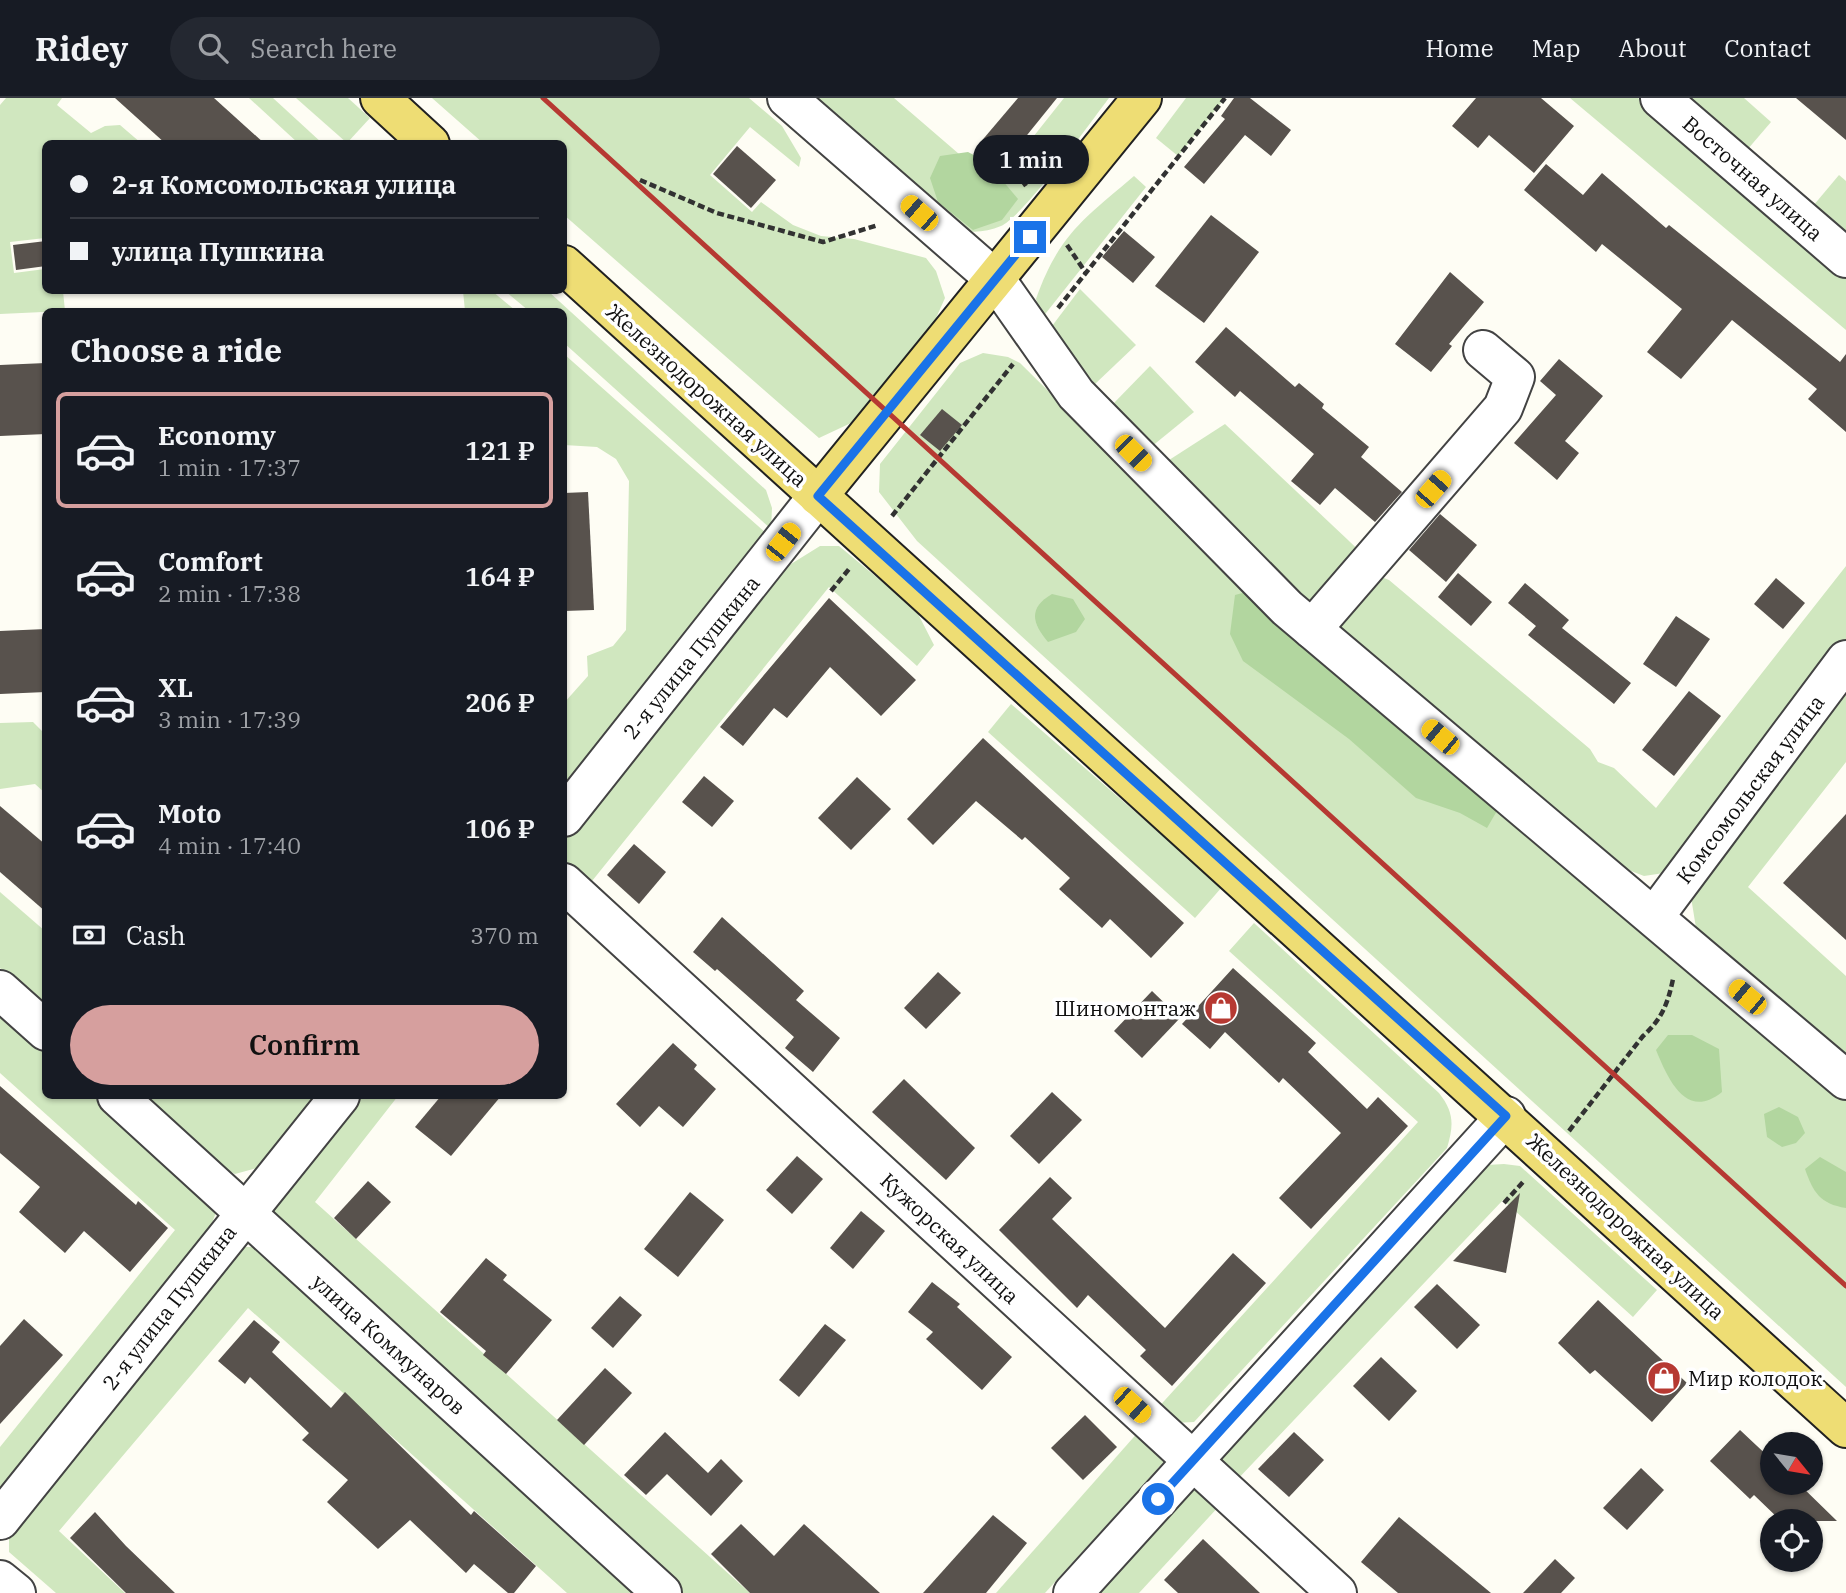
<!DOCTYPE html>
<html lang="en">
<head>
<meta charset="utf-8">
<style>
	:root { --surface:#171b24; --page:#242831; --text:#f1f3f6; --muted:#9ea1a6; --line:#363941; --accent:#d69f9e }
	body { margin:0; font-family:"IBM Plex Serif",serif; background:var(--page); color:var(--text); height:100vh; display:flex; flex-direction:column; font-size:26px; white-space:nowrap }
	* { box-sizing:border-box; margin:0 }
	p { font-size:23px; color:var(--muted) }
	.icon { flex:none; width:38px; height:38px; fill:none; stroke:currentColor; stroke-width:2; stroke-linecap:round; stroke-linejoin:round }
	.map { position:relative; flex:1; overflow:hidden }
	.side { position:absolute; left:42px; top:210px; width:525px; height:791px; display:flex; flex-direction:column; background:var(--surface); border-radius:10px; box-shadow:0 2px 5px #0004 }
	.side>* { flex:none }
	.top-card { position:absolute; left:42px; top:42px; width:525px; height:154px; border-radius:10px; box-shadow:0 2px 5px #0004; display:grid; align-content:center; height:154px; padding:0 28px; background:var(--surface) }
	.needle { width:46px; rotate:120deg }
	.tools { position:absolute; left:1760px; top:1334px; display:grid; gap:14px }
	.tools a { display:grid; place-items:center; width:63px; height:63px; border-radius:50%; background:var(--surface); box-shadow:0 2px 5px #0004; font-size:35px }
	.end { position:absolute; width:32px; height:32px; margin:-16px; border:9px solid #1a73e8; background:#fff; box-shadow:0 0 0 4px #fff }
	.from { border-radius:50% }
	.bubble { position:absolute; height:49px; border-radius:24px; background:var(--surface); box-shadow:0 2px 5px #0004; font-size:23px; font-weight:600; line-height:49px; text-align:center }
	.car { position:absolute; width:21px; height:42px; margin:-21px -10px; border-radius:9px; box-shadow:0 0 5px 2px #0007; background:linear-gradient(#f5c518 24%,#345 0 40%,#f5c518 0 76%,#345 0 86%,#f5c518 0) }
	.top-card b { display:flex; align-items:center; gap:24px; height:66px; font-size:26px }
	.top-card b+b { border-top:2px solid var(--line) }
	.top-card i { width:18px; height:18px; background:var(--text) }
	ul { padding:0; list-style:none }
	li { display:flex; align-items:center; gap:21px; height:116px; margin:0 14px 10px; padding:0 14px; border:4px solid transparent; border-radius:10px }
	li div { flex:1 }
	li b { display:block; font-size:26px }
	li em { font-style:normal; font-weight:600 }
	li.selected { border-color:var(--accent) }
	li>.icon { width:63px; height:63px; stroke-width:1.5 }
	h2 { padding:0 28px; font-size:32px; line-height:84px }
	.pay { display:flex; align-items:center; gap:18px; height:77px; padding:0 28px; font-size:26px }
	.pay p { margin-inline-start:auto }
	.cta { display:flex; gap:14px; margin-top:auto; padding:14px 28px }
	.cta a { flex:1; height:80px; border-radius:42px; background:var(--accent); color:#111; font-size:28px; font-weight:600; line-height:80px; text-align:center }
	header { display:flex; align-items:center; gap:42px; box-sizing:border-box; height:98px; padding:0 35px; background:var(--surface); border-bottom:2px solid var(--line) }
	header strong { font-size:33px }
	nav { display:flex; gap:38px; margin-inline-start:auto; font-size:24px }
	.search { width:490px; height:63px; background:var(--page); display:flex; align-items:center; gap:18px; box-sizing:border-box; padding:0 24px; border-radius:38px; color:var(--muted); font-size:26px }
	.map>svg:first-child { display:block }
	.green { fill:#d0e7bf }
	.forest { fill:#b2d69f }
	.building { fill:#58524d }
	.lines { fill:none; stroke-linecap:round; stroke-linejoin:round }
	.minor-casing { stroke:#434343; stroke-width:42 }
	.major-casing { stroke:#212121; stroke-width:42 }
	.path { stroke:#323232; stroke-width:4.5; stroke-dasharray:7 3.5; stroke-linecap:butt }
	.minor { stroke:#fff; stroke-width:38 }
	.major { stroke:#eedd74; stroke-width:38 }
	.rail { stroke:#b63932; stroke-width:5 }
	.route { stroke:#1a73e8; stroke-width:9 }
	.labels { text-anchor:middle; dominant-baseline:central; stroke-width:7; stroke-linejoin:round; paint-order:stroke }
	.street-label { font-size:21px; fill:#101010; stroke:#fff }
	.poi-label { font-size:21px; fill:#101010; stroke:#fff; text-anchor:end }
</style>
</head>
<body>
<header>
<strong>Ridey</strong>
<div class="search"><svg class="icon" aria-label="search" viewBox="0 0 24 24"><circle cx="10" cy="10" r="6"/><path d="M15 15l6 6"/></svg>Search here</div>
<nav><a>Home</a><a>Map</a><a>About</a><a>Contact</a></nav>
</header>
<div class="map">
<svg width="1846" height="1495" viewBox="0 0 1846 1495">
	<rect width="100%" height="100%" fill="#fefdf4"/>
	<g class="green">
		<path d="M6,0h56l-5,7 34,28 14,-7 15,-1 21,18 -95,1 -1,94 -35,4 4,31 31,-4 1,21 17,1 2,20 -65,3v-209z"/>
		<path d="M249,0h24l49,45h-24z"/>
		<path d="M296,0h52l22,20 -23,25z"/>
		<path d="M432,0h317l33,28 19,32 -2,9 -49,-40 -40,48 42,37 9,-10 32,23 28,11 33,3 72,19 10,13 9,27 -13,29 -81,96 -32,15 -255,-223v-71l-81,-1z"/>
		<path d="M813,0h81l101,87 69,-87h45c-19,25 -85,118 -108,128 -14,6 -28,7 -42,4z"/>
		<path d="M1186,0h39l-47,58 -22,-18z"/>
		<path d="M1570,0h68l208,177v55z"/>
		<path d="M1687,0h57l27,24 -24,28z"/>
		<path d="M1839,77l7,6v53l-33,-28z"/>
		<path d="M1134,78l12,11 -104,131 -6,-19c23,-65 48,-80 98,-123z"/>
		<path d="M1080,191l56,56 -41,39 -46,-54z"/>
		<path d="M463,193h29l24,20h-51z"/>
		<path d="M505,193h43l218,199 6,18 -1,21 -207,-186v-31l-35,-1z"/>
		<path d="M983,255l25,4 12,6 110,109 716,625v290l-929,-846 -38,-49 1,-28 80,-101z"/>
		<path d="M564,256l203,180 -203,257v-88l24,-27 -1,-20 26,-10 13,-16 3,-149 -13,-22 -19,-12 -33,-2z"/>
		<path d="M1150,268l44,46 -43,35 -38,-43z"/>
		<path d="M1225,326l141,133 -47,53 -153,-148z"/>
		<path d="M820,448h19l77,64 18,35 -17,21 -88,-79 -241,299 -24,-26 1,-21 218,-270z"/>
		<path d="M1846,468v80l-182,227 -20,3 -18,-7 -294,-248 42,-47 15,6 201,169 8,13 16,6 42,40z"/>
		<path d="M1846,585v79l-98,125 98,89v84l-150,-132 -5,-31z"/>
		<path d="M1011,606l211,183 -27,31 -207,-186z"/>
		<path d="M33,624l12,12v59l-10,-9 -35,5v-66z"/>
		<path d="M0,794l45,39v78l-45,-41z"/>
		<path d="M1254,825l185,170c15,19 15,32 8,55l-253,274 -20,1 -19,-12 263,-289 -189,-171z"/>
		<path d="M0,909l45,41 1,48h52l117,108v11l-9,24 -206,251v-43l175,-217 -175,-157z"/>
		<path d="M135,998h181l-59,72 -22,6 -27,-15z"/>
		<path d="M359,998h39l-83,106 435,391h-68l-410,-377c1,-22 70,-99 87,-120z"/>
		<path d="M1504,1066l16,2 137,124 -24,27 -130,-117 -268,282 -15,-18 2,-18 265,-281z"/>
		<path d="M243,1149h18l379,346h-73l-319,-285 -189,223 66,62h-69l-47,-41v-22z"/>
		<path d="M1140,1332l29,26 -124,137h-49z"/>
		<path d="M1192,1381l29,25 -82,89h-52z"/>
	</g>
	<g class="forest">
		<path d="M968,54l19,10 31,37 -16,21 -29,10 -35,-28 -8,-24 10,-22z"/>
		<path d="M1250,493l251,213 -14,24 -27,-15 -44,-15 -67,-59 -106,-78 -13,-27 5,-39z"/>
		<path d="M1052,496l21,5 12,20 -9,13 -28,10c-16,-19 -20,-34 4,-48z"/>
		<path d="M1668,937h24l27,14 3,43c-36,29 -54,-13 -66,-42z"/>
		<path d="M1779,1009l19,10 7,16 -9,10 -14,4 -15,-10 -3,-23z"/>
		<path d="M1820,1059l26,15v36c-26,-4 -33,-16 -41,-39z"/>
	</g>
	<g class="building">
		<path d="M115,0h99l51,46h-99z"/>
		<path d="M1018,0h39l-54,67 -24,-21z"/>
		<path d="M1234,0h16l41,32 -20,26 -26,-21 -41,49 -20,-17 41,-48 -4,-3z"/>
		<path d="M1476,0h65l33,28 -40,47 -45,-38 -11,13 -26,-22z"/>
		<path d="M1796,0h50v42z"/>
		<path d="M737,48l39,34 -25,28 -38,-34z"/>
		<path d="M1546,66l37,31 19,-22 64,55 3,-3 171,137 6,-8v78l-38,-33 9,-10 -85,-69 -51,59 -34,-27 35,-43 -80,-65 -6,8 -72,-62z"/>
		<path d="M1211,117l48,37 -55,71 -49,-37z"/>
		<path d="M1124,133l31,26 -22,26 -31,-26z"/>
		<path d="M46,143v25l-30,4 -3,-25z"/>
		<path d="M1450,174l34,30 -35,42 3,2 -21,26 -36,-28z"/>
		<path d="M1226,229l69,60 4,-4 25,21 -2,4 47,39 -8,10 41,35 -27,30 -40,-34 -15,17 -29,-24 23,-27 -74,-63 -5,6 -40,-35z"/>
		<path d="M1559,261l44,37 -38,45 14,12 -22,27 -43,-37 42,-48 -16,-14z"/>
		<path d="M46,265v71l-46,2v-71z"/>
		<path d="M942,311l20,16 -22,26 -20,-16z"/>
		<path d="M588,394l6,118 -30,1v-118z"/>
		<path d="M1440,416l37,31 -31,37 -37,-32z"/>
		<path d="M1458,475l34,29 -21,24 -33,-29z"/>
		<path d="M1776,480l29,25 -22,26 -29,-25z"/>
		<path d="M1525,485l44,37 -7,8 69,55 -17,21 -86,-69 8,-9 -28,-23z"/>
		<path d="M829,500l87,82 -35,36 -51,-49 -43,51 -13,-10 -31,38 -23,-19z"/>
		<path d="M1676,518l34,23 -34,48 -33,-23z"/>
		<path d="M46,531v63l-46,2v-63z"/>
		<path d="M1689,593l32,25 -47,60 -32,-26z"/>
		<path d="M983,640l201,185 -33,35 -41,-39 -8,9 -43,-39 11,-11 -45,-41 -3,3 -46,-39 -43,44 -26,-26z"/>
		<path d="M704,678l30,25 -22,26 -30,-25z"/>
		<path d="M857,679l34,32 -40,41 -33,-32z"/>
		<path d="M0,708l46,39v67l-46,-40z"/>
		<path d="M1846,716v126l-63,-57z"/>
		<path d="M634,746l32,28 -27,32 -32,-29z"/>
		<path d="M722,819l82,74 -8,9 44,38 -27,34 -28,-24 9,-11 -77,-68 -2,2 -22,-19z"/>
		<path d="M1233,870l83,75 -8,9 59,57 11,-12 30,29 -97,103 -32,-31 62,-65 -58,-55 -4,5 -54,-51 -15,17 -28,-25z"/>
		<path d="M938,874l23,21 -35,36 -22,-21z"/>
		<path d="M1152,893l28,27 -38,40 -28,-27z"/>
		<path d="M673,945l24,22 -3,4 22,20 -33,38 -24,-21 -19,21 -24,-23z"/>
		<path d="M904,981l71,69 -29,32 -74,-68z"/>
		<path d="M0,988l136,119 2,-4 30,27 -38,44 -46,-41 -19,22 -46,-41 21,-25 -40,-34z"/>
		<path d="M1052,994l30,28 -43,44 -29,-28z"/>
		<path d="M441,998h60l-50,60 -36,-29z"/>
		<path d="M797,1058l26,23 -31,35 -26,-24z"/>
		<path d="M1050,1079l22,21 -20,21 113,109 68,-75 33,30 -94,103 -32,-30 6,-6 -58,-55 -11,13 -78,-78z"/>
		<path d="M368,1083l23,21 -35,37 -22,-21z"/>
		<path d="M690,1094l34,28 -46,57 -34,-28z"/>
		<path d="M1520,1095l-14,80 -53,-12z"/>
		<path d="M861,1113l24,20 -32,38 -23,-21z"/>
		<path d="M486,1160l21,17 -4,5 49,40 -46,54 -23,-19 3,-4 -46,-39z"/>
		<path d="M932,1184l28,22 -3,3 55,50 -30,33 -56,-51 7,-7 -25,-20z"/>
		<path d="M1437,1186l43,41 -23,24 -43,-42z"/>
		<path d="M620,1198l22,19 -29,33 -22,-20z"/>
		<path d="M1598,1202l89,83 -35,39 -57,-52 -5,4 -32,-31z"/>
		<path d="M24,1221l39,36 -63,69v-78z"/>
		<path d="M254,1222l26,22 -8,10 59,56 14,-16 126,123 3,-4 62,55 -22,27h-6l-34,-29 -8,9 -56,-53 -32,29 -51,-47 21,-22 -46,-40 7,-7 -59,-56 -5,7 -27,-23z"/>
		<path d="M825,1226l21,16 -47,57 -20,-17z"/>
		<path d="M1381,1259l36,34 -28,30 -36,-35z"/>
		<path d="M605,1270l27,25 -48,52 -27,-25z"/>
		<path d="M1085,1317l32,32 -34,33 -32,-32z"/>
		<path d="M1740,1332l33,31v21h24l40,39h-56l-27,-26 -4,4 -40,-38z"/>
		<path d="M665,1334l43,41 13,-14 22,22 -32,35 -44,-42 -21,21 -22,-20z"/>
		<path d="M1294,1334l30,28 -35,37 -31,-28z"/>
		<path d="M1641,1370l23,22 -37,40 -24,-22z"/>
		<path d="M95,1414l31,34 49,47h-49l-56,-55z"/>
		<path d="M993,1417l34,28 -41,50h-63z"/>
		<path d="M1399,1419l92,76h-93l-37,-31z"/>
		<path d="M741,1426l33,32 30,-32 76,69h-130l-39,-39z"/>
		<path d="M1203,1441l57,54h-82l-14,-13z"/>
		<path d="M1555,1461l20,19 -14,15h-38z"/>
	</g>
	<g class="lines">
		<g class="minor-casing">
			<g id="minor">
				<path d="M787,0l209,182 80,114 211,214 559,472"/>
				<path d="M1660,0l186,160"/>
				<path d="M1312,531l191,-221 12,-31 -32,-27"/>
				<path d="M564,719l254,-321"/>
				<path d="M564,785l773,710"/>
				<path d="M1654,819l192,-257"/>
				<path d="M0,892l46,41"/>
				<path d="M117,998l545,497"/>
				<path d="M0,1422l340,-424"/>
				<path d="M0,1482l16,13"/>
				<path d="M1073,1495l433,-477"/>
			</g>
		</g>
		<g class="major-casing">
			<g id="major">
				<path d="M380,0l50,46"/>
				<path d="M564,167l1282,1163"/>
				<path d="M818,398l324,-398"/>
			</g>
		</g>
		<g class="path">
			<path d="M1010,66l16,22"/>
			<path d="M640,82l77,33 106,29 55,-17"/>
			<path d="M1067,147l19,28"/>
			<path d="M1058,210l167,-210"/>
			<path d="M892,418l121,-152"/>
			<path d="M831,493l18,-22"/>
			<path d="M1569,1033l74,-95c19,-17 25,-33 30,-57"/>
			<path d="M1504,1105l19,-21"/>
		</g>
		<use href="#minor" class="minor"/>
		<use href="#major" class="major"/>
		<path class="rail" d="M543,0l1303,1188"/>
	</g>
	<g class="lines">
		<path class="route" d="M1030,139l-212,259 688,620 -348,383"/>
	</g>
	<defs>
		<g id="shop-disc" transform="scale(1.75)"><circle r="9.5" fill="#b63932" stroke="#fff"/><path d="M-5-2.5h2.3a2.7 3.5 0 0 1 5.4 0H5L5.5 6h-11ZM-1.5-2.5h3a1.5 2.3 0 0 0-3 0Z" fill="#fff"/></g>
	</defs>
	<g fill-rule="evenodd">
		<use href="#shop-disc" x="1221" y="910"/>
		<use href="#shop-disc" x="1664" y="1280"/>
	</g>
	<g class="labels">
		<g class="street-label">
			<text transform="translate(1753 80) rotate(41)">Восточная улица</text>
			<text transform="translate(707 297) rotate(42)">Железнодорожная улица</text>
			<text transform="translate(691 559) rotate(-51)">2-я улица Пушкина</text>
			<text transform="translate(1750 691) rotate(-53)">Комсомольская улица</text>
			<text transform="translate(1626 1128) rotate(43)">Железнодорожная улица</text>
			<text transform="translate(950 1140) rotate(43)">Кужорская улица</text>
			<text transform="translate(169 1209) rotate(-52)">2-я улица Пушкина</text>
			<text transform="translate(389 1246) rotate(42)">улица Коммунаров</text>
		</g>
		<g class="poi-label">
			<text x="1196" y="910">Шиномонтаж</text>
			<text x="1688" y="1280" text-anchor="start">Мир колодок</text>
		</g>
	</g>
</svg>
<div class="tools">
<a><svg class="needle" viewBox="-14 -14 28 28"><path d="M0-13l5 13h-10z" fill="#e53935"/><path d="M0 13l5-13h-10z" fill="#9ea1a6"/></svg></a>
<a><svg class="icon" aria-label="locate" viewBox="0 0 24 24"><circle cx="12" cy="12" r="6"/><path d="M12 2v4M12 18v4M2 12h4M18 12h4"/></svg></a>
</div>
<i class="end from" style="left:1158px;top:1401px"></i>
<i class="end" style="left:1030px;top:139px"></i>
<div class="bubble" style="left:973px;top:37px;width:116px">1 min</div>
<i class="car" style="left:919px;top:115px;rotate:311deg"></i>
<i class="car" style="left:1133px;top:355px;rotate:135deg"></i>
<i class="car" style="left:1433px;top:391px;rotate:41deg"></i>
<i class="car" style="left:783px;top:444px;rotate:38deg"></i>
<i class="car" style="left:1440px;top:639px;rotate:310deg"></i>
<i class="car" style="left:1747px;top:899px;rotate:310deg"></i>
<i class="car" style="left:1132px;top:1307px;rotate:132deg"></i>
<div class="top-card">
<b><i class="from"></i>2-я Комсомольская улица</b>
<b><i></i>улица Пушкина</b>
</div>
<section class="side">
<h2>Choose a ride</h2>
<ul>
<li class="selected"><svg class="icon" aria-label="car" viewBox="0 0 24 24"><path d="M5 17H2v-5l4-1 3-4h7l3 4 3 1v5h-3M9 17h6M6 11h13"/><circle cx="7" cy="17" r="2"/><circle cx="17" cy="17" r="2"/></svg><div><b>Economy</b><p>1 min · 17:37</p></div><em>121 ₽</em></li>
<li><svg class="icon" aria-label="car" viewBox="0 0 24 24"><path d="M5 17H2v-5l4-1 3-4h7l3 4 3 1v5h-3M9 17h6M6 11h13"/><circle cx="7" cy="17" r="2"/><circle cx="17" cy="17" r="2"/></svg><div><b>Comfort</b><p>2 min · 17:38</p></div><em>164 ₽</em></li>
<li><svg class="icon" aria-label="car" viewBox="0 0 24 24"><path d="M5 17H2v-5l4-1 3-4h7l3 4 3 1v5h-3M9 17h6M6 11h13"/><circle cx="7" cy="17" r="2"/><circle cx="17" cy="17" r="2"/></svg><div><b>XL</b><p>3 min · 17:39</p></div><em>206 ₽</em></li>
<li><svg class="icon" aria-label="car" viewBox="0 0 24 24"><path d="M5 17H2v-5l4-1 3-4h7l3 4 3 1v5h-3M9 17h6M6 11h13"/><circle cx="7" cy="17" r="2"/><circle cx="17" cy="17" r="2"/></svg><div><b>Moto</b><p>4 min · 17:40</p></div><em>106 ₽</em></li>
</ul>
<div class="pay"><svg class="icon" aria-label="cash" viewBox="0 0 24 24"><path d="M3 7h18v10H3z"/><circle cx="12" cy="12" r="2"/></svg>Cash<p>370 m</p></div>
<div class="cta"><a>Confirm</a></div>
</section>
</div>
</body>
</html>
